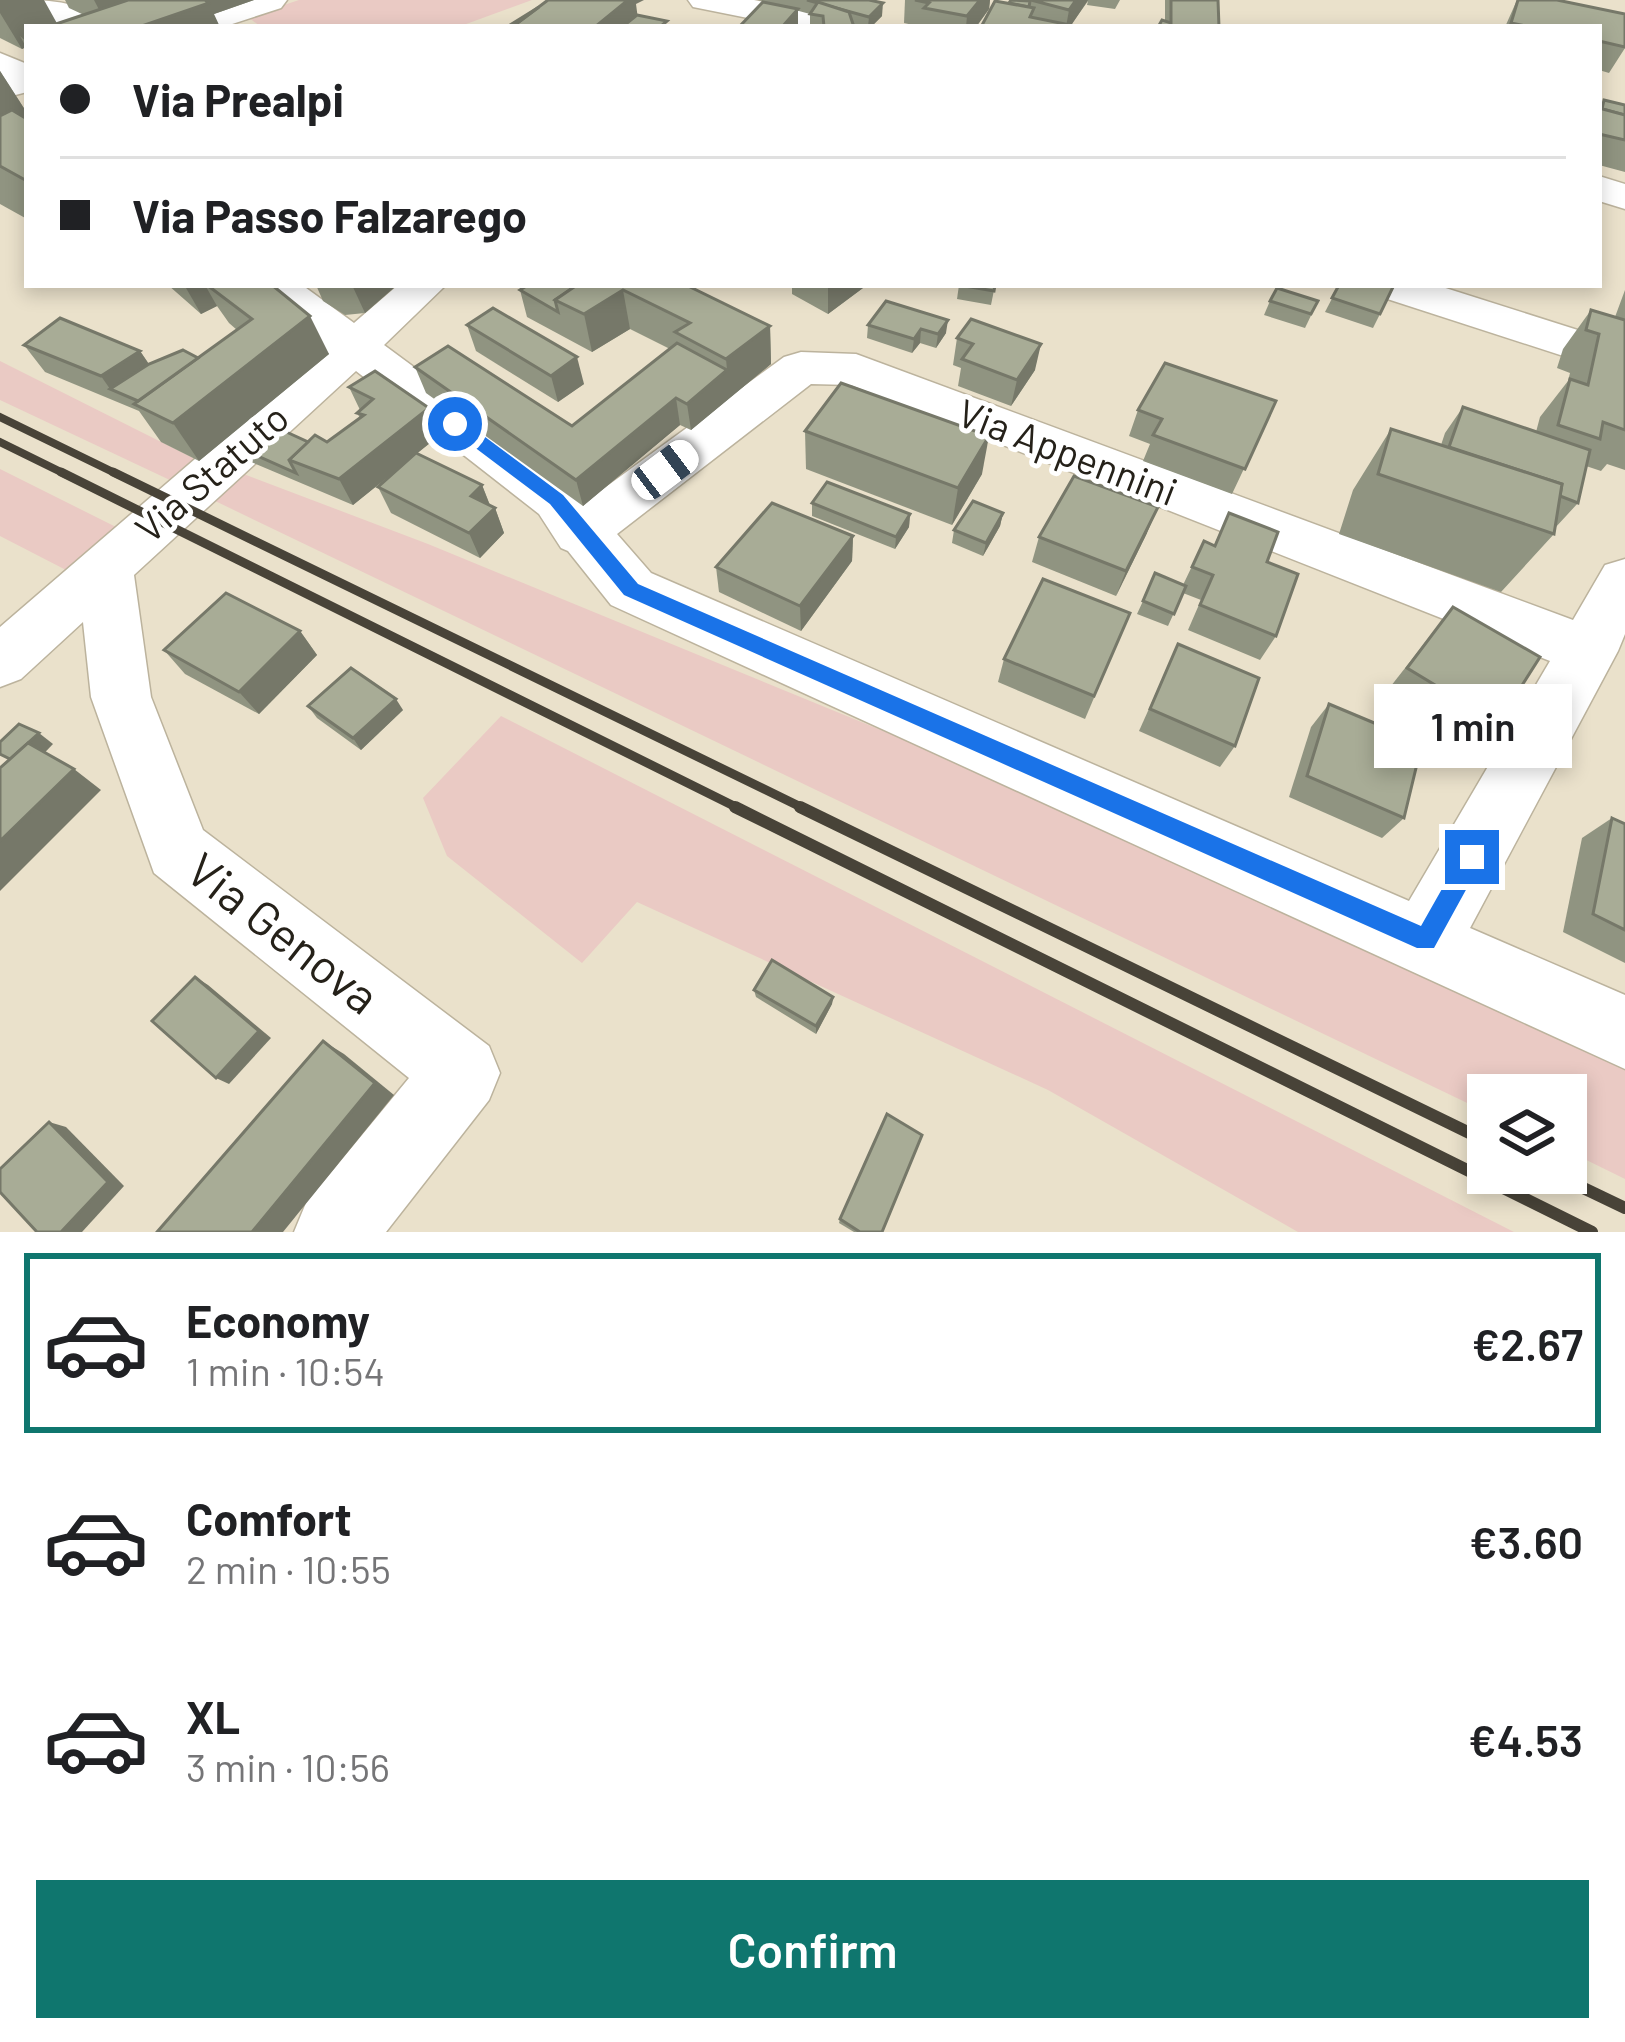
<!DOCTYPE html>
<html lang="en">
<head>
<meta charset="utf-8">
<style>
	:root { --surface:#fff; --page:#f2f2f2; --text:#202124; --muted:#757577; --line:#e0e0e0; --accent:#0f766e }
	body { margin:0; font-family:Barlow,sans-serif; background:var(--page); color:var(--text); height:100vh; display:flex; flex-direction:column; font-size:45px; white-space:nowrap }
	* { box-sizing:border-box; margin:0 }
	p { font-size:39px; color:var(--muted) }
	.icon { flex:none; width:66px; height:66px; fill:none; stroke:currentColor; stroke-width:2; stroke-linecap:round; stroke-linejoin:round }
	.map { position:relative; height:1232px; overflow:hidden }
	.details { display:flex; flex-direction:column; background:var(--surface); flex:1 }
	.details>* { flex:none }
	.banner { position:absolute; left:24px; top:24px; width:1578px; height:264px; border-radius:0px; box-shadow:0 6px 18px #0003; display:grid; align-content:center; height:264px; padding:0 36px; background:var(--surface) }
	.tools { position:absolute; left:1467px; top:1074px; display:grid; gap:24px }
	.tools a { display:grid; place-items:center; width:120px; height:120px; border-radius:0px; background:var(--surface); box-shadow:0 6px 18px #0003; font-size:60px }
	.end { position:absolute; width:54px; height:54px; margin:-27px; border:15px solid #1a73e8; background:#fff; box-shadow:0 0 0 6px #fff }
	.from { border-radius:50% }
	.bubble { position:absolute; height:84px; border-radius:0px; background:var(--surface); box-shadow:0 6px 18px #0003; font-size:39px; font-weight:600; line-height:84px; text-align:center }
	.car { position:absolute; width:36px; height:72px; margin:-36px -18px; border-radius:15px; box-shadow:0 0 9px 3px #0007; background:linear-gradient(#fff 24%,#345 0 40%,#fff 0 76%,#345 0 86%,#fff 0) }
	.banner b { display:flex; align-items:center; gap:42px; height:114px; font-size:45px }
	.banner b+b { border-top:3px solid var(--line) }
	.banner i { width:30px; height:30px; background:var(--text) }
	ul { padding:21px 0 0; list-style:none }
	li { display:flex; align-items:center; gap:36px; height:180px; margin:0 24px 18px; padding:0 12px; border:6px solid transparent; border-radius:0px }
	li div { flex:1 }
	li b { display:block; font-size:45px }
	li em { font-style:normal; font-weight:600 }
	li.selected { border-color:var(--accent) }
	li>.icon { width:108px; height:108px; stroke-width:1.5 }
	.button { display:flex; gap:24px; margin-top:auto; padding:24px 36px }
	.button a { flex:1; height:138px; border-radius:0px; background:var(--accent); color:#fff; font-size:48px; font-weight:600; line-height:138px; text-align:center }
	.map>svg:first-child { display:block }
	.green { fill:#eacac4 }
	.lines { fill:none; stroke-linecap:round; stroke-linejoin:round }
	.minor-casing { stroke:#bcb39d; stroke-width:3 }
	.tertiary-casing { stroke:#bcb39d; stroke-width:3 }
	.minor { fill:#fff; fill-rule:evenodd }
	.tertiary { fill:#fff; fill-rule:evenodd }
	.rail-far2 { stroke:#484338; stroke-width:8 }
	.rail-far1 { stroke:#484338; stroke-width:9 }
	.rail { stroke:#484338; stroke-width:12 }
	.wall { fill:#909481 }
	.shaded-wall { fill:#767869 }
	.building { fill:#a8ac96; stroke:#767869; stroke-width:3 }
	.route { fill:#1a73e8 }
	.labels { text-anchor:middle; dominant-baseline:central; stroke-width:10; stroke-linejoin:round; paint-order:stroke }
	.street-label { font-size:39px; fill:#252119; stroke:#fff }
	.near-street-label { font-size:48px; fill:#252119; stroke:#fff }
</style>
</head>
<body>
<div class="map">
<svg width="1625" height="1232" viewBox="0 0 1625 1232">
	<rect width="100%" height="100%" fill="#eae1cb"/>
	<g class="green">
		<path d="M299,0h233l-74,27h-197l-13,-10z"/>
		<path d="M0,361l199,100 -27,20 -172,-81z"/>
		<path d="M0,469l118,59 -52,42 -66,-34z"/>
		<path d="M241,473l187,71 643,264 554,258v113l-59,-29v-55h-78v18l-1277,-614z"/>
		<path d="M501,716l1013,516h-216l-250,-142 -411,-188 -55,61 -135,-107 -24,-58z"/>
	</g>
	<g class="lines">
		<g class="minor-casing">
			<g id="minor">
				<path d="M19,0c32,0 66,1 88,27h-43z"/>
				<path d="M688,0h66l100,20 5,7h-67l-99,-20z"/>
				<path d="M0,53l27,11v25l-27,-12z"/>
				<path d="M1599,176l26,8v25l-26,-8z"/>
				<path d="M252,285h50l52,38 44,-38h48l-62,60 191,141 13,14 196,-143 17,-5 55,2 717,266 32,-55 20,-6v75l-7,17 -148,277 155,67v74l-1014,-464 -43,-54 -7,-3 -22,-34 -183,-143 -222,204 17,122 52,133 286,216 11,27 -11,27 -103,132h-92l12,-29 103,-125 -255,-205 -63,-176 -8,-75 -62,57 -21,8v-60l325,-280zM811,384l40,1 699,276 -141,240 -758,-328 -34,-39z"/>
				<path d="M1368,285h68l189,60v31l-250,-81z"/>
			</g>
		</g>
		<g class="tertiary-casing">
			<g id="tertiary">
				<path d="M230,0h57l-6,8 -58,19h-57l5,-8z"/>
				<path d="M27,66v26l-27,7v-26z"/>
			</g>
		</g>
		<use href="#minor" class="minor"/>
		<use href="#tertiary" class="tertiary"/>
		<g class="rail-far2">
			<path d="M0,417l119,58"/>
			<path d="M0,442l67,33"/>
		</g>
		<g class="rail-far1">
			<path d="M61,472l681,338"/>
			<path d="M113,472l694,338"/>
		</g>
		<g class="rail">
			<path d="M735,807l857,425"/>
			<path d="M800,807l688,335"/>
			<path d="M1552,1173l73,35"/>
		</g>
	</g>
	<g class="wall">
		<path d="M0,0l57,23 27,-8 -15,-7 -4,-8h189l-40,14 -187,13v22l-1,-2 -4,2 -22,-11z"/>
		<path d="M758,0h114l10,16 -11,11h-61v-13z"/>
		<path d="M905,0h85l-1,9 -13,18h-54l-18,-4z"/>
		<path d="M1011,0h109l-5,9 -28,-4 1,-4 -17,24 -90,2z"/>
		<path d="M1165,0h53l1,27h-61l7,-6z"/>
		<path d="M1517,0h40l68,14v34l-16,25 -10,-3v-43h-94z"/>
		<path d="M0,71l27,42v106l-27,-15z"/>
		<path d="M1604,100l21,5v67l-26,-7v-57z"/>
		<path d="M168,285h104l57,69 -130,107 -38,-19 -22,-31 -94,-39 -21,-27 116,6 9,13 49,-6 39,-28 -8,-7 -12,-17 -16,8z"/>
		<path d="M316,285h81l-32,28 -20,2 -22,-14z"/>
		<path d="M686,285l84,41 1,38 -80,66 -11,-5 -97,81 -157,-113 -11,-26 157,59 98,-77 -40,-20 -38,23 -65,-35 -7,-27z"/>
		<path d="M792,285h75l-39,29 -36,-20z"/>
		<path d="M959,285h36l-4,20 -34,-6z"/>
		<path d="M1339,285l41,29 -7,14 -48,-16z"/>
		<path d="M1625,290v180l-18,-6 -6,7 -15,-5 -8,37 -23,25 -1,6 -53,58 -162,-58 14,-44 38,-61 50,16 4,-12 18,-26 73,25 4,-15 28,-36 2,-8 -13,-5 6,-19 28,-39 24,7z"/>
		<path d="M886,301l60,32 -10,15 -16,-5 -8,10 -45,-15 1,-13z"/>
		<path d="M1270,301h48l-13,27 -41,-13z"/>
		<path d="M467,325l117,59 -26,18 -82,-51z"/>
		<path d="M957,338l78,32 -24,36 -53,-20 3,-18 -8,-3z"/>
		<path d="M349,387l80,21 11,27 -23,18 65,32 8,20 5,3 9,25 -24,25 -89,-45 -13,-26 27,-24 -52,42 -102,-43 -9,-13 66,-7h19l33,-24 -3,-5 3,-3z"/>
		<path d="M1276,401l-44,93 -89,-33 7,-17 -21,-8 9,-26z"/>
		<path d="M805,431l177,43 -30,51 -146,-56z"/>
		<path d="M812,503l98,11 -1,13 -14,22 -83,-33z"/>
		<path d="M1003,513l-3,13 -17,30 -31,-13 2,-13z"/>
		<path d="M1229,513l38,49 9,74 -16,24 -72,-30 13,-30 -18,-7 -15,33 -31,-12 6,-13 40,-16 21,-44 10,4z"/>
		<path d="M1147,533l-31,63 -84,-34 7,-25z"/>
		<path d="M853,536l-1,25 -51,70 -82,-39 -3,-25z"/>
		<path d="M1453,607l45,116 -24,22 -87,-54z"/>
		<path d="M1130,613l-45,106 -87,-37 6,-23z"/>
		<path d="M300,631l17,24 -58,59 -74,-40 -21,-24z"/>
		<path d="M1178,644l57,102 -15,21 -81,-36z"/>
		<path d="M1329,704l75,114 -22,20 -93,-41 22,-70z"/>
		<path d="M308,706l95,4 -42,40 -44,-32z"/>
		<path d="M1612,818l13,6v139l-62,-31 19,-94z"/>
		<path d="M754,990l79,7 -1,7 -16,30 -60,-37z"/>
		<path d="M840,1219l42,13h-28l-15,-9z"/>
	</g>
	<g class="shaded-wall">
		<path d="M0,0h44l15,27h-32v15l-7,-6 6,11 -4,2 -22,-36z"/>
		<path d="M94,0h54l-41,25z"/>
		<path d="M187,0h67l-40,14 6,13h-81z"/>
		<path d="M589,0h55l-8,4 3,23h-44z"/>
		<path d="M980,0h10l-1,9 -13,18h-10l1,-11z"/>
		<path d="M1076,0h12l-18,27h-4l3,-17z"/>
		<path d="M883,3l-1,13 -11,11h-3l1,-10z"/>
		<path d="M798,9v18h-16z"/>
		<path d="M0,71l27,42v21l-27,9z"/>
		<path d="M191,285h14l12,21 -16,8 -15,-26z"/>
		<path d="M352,285h45l-32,28z"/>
		<path d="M830,285h37l-39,29v-27z"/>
		<path d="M623,290l7,39 -38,23 -8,-38z"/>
		<path d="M310,316l19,38 -130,107 -26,-38z"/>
		<path d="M948,320l-2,13 -10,15 2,-14z"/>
		<path d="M770,326l1,38 -80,66 -4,-26 40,-34 -1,-11z"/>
		<path d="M921,329l-1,14 -8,10 2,-14z"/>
		<path d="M1041,344l-6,26 -24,36 6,-26z"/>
		<path d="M140,351l18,27 -48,11 -9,-13z"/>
		<path d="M577,357l7,27 -26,18 -7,-26z"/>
		<path d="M676,398l4,27 -97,81 -7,-26z"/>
		<path d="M429,408l11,27 -87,70 -14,-26z"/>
		<path d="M989,436l-7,38 -30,51 6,-37z"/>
		<path d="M482,485l10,26 3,-3 9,25 -24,25 -11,-25 2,-37z"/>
		<path d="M1158,507l-11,26 -31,63 10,-25z"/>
		<path d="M1003,513l-3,13 -17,30 3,-13z"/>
		<path d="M910,514l-1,13 -14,22 1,-12z"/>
		<path d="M853,536l-1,25 -51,70 -1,-25z"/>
		<path d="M300,631l17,24 -58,59 -20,-22z"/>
		<path d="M396,699l7,11 -42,40 -8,-12z"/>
		<path d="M39,733l14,11 -26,27 -15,-11z"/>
		<path d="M74,769l27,21 -101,101v-50z"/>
		<path d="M195,977l13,8 63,53 -42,46 -13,-6z"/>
		<path d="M833,997l-1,7 -16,30v-8z"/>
		<path d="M323,1041l21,13 50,41 -111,137h-31z"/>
		<path d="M49,1122l17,5 58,59 -42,46h-21z"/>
	</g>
	<g class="building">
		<path d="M128,0h77l4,3 -70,24h-92z"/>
		<path d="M548,0h80l-33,27h-83z"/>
		<path d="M807,0h62l14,3 -14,14z"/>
		<path d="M915,0h65l-13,16 -43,-8 5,-5z"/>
		<path d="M1011,0l19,1 -1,6 -20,-4z"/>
		<path d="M1031,0h45l-7,10z"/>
		<path d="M1171,0h47l1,27h-61l4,-7 9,3z"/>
		<path d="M1518,0h39l68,14v33l-26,-6v-14h-68l-20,-4z"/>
		<path d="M995,1l39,7 -4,9 50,10h-99z"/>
		<path d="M763,2l35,7 -16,18h-43z"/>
		<path d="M818,2l31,10 5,15h-30l-1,-11 -13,-2z"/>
		<path d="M539,7l-27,20h-5z"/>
		<path d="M637,15l30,6 -7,6h-38z"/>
		<path d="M1604,100l21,5v10l-23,-6z"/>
		<path d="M1599,108l26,7v25l-26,-6z"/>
		<path d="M12,110l15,9v62l-27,-15v-50z"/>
		<path d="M207,285h65l38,31 -137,107 -39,-19 118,-85z"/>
		<path d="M528,285h49l-22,15 3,12 -38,-22z"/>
		<path d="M577,285h109l84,41 -44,33 -51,-27 15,-9 -67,-33 -39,24 -29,-14z"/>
		<path d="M959,285h36l-1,6z"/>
		<path d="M1339,285h55l-14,29 -48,-16z"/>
		<path d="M1277,288l41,13 -7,13 -41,-13z"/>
		<path d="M886,301l62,19 -10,14 -17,-5 -7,10 -46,-14z"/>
		<path d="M493,308l84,49 -26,19 -84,-51z"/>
		<path d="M1591,310l34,10v110l-22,-8 -3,17 -42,-14 12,-46 18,6 11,-51 -13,-4z"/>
		<path d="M60,318l80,33 -39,25 -77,-31z"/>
		<path d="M971,319l70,25 -24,36 -55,-21 11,-15 -16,-6z"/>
		<path d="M677,343l50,27 -40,34 -11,-6 -100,82 -161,-113 33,-21 124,80z"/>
		<path d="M183,350l15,8 -60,43 -28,-12 39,-25z"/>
		<path d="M1165,363l111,38 -31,68 -92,-34 9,-16 -24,-9z"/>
		<path d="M375,371l54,37 -90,71 -50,-19 26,-25 12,7 37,-27 -7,-2 16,-14 -24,-12z"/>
		<path d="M841,383l148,53 -31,52 -153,-57z"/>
		<path d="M1463,407l127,43 -12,53 -18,-7 2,-12 -113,-37z"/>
		<path d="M269,424l39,18 -19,18 7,13 -54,-24z"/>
		<path d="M1391,429l171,55 -8,50 -176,-60z"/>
		<path d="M416,453l66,32 -11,11 24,12 -26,25 -91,-46z"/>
		<path d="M1074,476l84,31 -32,64 -87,-34z"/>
		<path d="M827,482l83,32 -14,23 -84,-34z"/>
		<path d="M973,501l30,12 -17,30 -32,-13z"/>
		<path d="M772,503l81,33 -53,70 -84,-39z"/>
		<path d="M1229,513l49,19 -11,30 31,12 -22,62 -76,-31 13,-30 -21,-8 12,-26 11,5z"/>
		<path d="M1155,573l31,13 -12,28 -31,-13z"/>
		<path d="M1043,579l87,34 -36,83 -90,-37z"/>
		<path d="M226,593l74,38 -61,61 -75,-42z"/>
		<path d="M1453,607l87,50 -42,66 -91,-55z"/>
		<path d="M1178,644l81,34 -24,68 -85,-37z"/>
		<path d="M351,668l45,31 -43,39 -45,-32z"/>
		<path d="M1329,704l93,39 -18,75 -97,-42z"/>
		<path d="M19,724l20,9 -29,26 -10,-5v-12z"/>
		<path d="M28,743l46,26 -74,72v-73z"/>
		<path d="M1612,818l13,6v106l-32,-16z"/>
		<path d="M772,960l61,37 -17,29 -62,-36z"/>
		<path d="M195,977l64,54 -43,47 -64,-57z"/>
		<path d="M323,1041l52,42 -123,149h-95z"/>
		<path d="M887,1114l35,21 -40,97h-22l-20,-13z"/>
		<path d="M49,1122l59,60 -47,50h-24l-37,-40v-23z"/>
	</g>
	<path class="route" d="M449,419h12l102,76 75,89 783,342 43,-76 8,-3 12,10 -50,91h-17l-793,-353 -74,-91 -101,-76z"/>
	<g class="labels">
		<g class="street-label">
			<text transform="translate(1068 451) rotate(21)">Via Appennini</text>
			<text transform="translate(211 472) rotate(-41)">Via Statuto</text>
		</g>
		<g class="near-street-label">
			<text transform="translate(284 932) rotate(38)">Via Genova</text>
		</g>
	</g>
</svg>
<div class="tools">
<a><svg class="icon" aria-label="layers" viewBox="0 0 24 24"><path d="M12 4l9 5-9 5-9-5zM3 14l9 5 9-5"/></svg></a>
</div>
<i class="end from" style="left:455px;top:424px"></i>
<i class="end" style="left:1472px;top:857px"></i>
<div class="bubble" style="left:1374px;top:684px;width:198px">1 min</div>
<i class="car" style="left:665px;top:470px;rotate:53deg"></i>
<div class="banner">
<b><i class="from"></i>Via Prealpi</b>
<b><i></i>Via Passo Falzarego</b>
</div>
</div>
<section class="details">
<ul>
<li class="selected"><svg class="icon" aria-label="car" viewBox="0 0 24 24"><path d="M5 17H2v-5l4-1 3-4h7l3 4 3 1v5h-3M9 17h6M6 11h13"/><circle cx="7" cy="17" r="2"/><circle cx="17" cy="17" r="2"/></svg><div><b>Economy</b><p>1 min · 10:54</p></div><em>€2.67</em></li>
<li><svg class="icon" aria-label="car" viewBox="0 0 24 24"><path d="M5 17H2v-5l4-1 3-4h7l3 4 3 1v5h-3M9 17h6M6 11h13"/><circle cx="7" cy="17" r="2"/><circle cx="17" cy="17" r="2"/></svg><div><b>Comfort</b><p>2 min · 10:55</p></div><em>€3.60</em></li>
<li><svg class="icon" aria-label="car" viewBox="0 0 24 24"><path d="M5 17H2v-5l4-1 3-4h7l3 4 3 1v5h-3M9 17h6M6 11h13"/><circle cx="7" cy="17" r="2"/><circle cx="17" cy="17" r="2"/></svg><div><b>XL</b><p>3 min · 10:56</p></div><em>€4.53</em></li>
</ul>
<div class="button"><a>Confirm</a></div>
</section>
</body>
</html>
